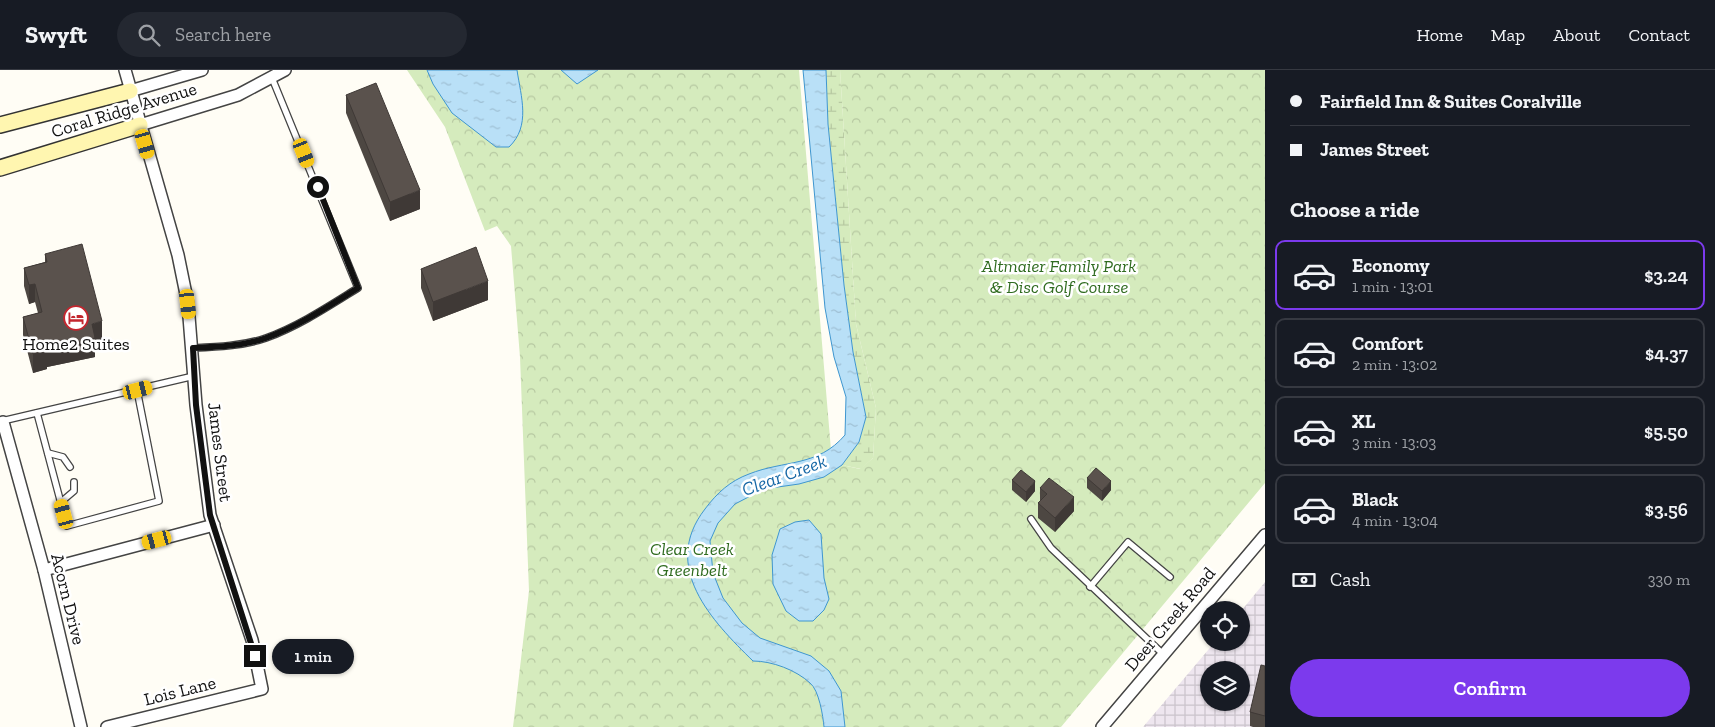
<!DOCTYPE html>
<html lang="en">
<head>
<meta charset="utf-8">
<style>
	:root { --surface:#171b24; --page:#242831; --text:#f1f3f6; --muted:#9ea1a6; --line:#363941; --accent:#7c3aed }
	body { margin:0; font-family:"Zilla Slab",serif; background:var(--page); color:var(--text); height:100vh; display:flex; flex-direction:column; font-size:19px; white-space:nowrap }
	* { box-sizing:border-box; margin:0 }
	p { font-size:16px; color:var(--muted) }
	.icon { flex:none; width:28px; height:28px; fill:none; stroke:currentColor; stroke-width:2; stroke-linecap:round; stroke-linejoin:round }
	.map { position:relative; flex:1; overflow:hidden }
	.panel { display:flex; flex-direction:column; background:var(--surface); width:450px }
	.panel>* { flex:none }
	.hud { display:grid; align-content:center; height:110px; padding:0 25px; background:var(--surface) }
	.fabs { position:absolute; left:1200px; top:531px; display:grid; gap:10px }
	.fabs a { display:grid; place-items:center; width:50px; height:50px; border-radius:50%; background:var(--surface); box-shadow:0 1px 4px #0004; font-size:25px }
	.end { position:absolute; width:22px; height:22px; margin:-11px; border:6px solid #111; background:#fff; box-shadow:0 0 0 2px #fff }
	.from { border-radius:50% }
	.bubble { position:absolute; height:35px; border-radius:18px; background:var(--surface); box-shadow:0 1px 4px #0004; font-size:16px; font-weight:600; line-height:35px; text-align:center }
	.car { position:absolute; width:15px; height:30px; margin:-15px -8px; border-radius:6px; box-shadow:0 0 4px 1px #0007; background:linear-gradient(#f5c518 24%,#345 0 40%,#f5c518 0 76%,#345 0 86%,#f5c518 0) }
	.hud b { display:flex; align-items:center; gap:18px; height:48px; font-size:19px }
	.hud b+b { border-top:1px solid var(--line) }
	.hud i { width:12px; height:12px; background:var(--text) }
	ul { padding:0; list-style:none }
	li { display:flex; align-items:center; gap:15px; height:70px; margin:0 10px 8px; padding:0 15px; border:2px solid var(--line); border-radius:10px }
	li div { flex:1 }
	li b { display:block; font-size:19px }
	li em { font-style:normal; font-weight:600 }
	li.selected { border-color:var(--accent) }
	li>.icon { width:45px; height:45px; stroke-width:1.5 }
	h2 { padding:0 25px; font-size:22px; line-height:60px }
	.pay { display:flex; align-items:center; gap:12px; height:55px; padding:0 25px; font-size:19px }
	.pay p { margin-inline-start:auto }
	.primary-button { display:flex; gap:10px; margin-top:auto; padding:10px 25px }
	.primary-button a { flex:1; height:58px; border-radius:30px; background:var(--accent); color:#fff; font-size:20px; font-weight:600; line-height:58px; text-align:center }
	header { display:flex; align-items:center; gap:30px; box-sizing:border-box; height:70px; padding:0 25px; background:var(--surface); border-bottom:1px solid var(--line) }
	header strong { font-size:24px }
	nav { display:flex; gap:28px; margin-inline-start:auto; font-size:18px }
	.search { width:350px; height:45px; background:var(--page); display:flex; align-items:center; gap:12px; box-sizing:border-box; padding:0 18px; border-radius:28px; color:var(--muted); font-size:19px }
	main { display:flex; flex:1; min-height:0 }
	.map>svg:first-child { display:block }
	.industrial { fill:url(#industrial-grid); fill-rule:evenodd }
	.wetland { fill:url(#wetland-marsh) }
	.park { fill:url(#park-crowns) }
	.water { fill:url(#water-ripples); stroke:#3f96cf }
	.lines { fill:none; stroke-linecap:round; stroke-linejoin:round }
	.lane-casing { stroke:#444; stroke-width:8 }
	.street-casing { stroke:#444; stroke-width:14 }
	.secondary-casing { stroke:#333; stroke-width:18 }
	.lane { stroke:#fff; stroke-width:5.5 }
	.street { stroke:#fff; stroke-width:11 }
	.secondary { stroke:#fff6b0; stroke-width:15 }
	.wall { fill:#4d4742 }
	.shaded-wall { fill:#3f3936 }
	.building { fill:#5a524d; stroke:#3f3936 }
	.route { stroke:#111; stroke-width:6 }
	.labels { text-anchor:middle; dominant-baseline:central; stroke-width:5; stroke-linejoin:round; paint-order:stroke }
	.street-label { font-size:18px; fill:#111; stroke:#fff }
	.park-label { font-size:18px; font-style:italic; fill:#2f6b1f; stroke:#fff }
	.poi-label { font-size:18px; fill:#111; stroke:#fff }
	.water-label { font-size:19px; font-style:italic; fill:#1768a6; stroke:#fff }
</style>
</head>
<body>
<header>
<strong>Swyft</strong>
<div class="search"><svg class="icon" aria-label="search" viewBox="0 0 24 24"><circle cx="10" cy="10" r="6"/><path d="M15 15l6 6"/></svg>Search here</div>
<nav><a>Home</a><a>Map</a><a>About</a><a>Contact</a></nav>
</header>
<main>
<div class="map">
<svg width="1265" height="657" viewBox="0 0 1265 657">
	<defs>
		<pattern id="industrial-grid" width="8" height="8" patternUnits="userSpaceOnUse" patternTransform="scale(1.25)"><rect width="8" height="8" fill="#eee6ef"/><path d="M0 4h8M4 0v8" fill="none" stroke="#cbc4cc"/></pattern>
		<pattern id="wetland-marsh" width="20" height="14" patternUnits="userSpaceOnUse" patternTransform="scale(1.25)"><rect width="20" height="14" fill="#d5ebbd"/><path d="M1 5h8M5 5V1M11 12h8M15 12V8" fill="none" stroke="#b6c8a1"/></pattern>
		<pattern id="park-crowns" width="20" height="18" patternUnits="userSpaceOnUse" patternTransform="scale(1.25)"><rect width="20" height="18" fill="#d5ebbd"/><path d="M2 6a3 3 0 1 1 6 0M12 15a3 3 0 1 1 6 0" fill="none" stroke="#b6c8a1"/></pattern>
		<pattern id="water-ripples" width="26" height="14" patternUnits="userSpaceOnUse" patternTransform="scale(1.25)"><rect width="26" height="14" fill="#b9e0f7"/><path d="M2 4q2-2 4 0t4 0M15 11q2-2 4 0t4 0" fill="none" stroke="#9ebfd3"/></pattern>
	</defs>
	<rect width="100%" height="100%" fill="#fffdf5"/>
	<path class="industrial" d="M1265,512v145h-122l71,-84 27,-1v-31zM1209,600h32v32h-32z"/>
	<path class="wetland" d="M826,0h14l16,254 20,84 -3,50 -12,11 -19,-4 17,-23 7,-25 -13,-65 -9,-67 -16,-161z"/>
	<path class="park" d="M407,0h392l32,380 11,15 18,4 13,-11 3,-50 -20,-84 -16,-254h425v413l-204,244h-548l16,-136 -9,-234 -9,-111 -14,-20 -12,5 -40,-104z"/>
	<g class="water">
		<path d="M427,0h90c4,27 14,56 -8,77h-13l-44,-34 -19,-29z"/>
		<path d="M561,0h37l-21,14z"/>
		<path d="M803,0h23l2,54 16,161 9,67 13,65 -7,25 -17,23 -18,12 -25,7 -35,5 -29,15 -17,19 -8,18 3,32 10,25 19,25 18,15 51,18 18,15 12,20 4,36h-21c-1,-11 -5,-37 -14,-44 -14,-13 -38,-22 -57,-22 -41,-40 -93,-94 -48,-152 12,-16 25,-28 44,-35 35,-14 69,-7 96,-39l1,-38 -12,-40 -9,-49z"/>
		<path d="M809,450l12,14 3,44 5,21 -5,11 -11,11h-14l-13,-10 -13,-27 -1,-29 8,-26 15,-7z"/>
	</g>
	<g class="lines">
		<g class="lane-casing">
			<g id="lane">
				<path d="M193,278c24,-1 50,-2 73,-10 33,-12 63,-32 92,-50l-86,-210"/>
				<path d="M37,343l30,113 92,-25 -22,-111"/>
				<path d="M2,351l192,-45"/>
				<path d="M48,383l15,4 7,10"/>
				<path d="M61,432l13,-11v-9"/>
				<path d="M1031,449l20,29 112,106"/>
				<path d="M1090,517l38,-45 42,35"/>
			</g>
		</g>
		<g class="street-casing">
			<g id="street">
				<path d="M130,21l72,-21"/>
				<path d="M140,55l98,-30 47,-25"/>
				<path d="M3,352l41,148 37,157"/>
				<path d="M44,500l170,-45"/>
				<path d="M107,657l155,-38 -10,-49 -42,-125 -14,-110 -8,-101 -10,-49 -53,-185"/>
				<path d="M1102,657l163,-192"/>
			</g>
		</g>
		<g class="secondary-casing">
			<g id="secondary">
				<path d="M0,55l130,-34"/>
				<path d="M0,98l140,-43"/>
			</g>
		</g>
		<use href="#lane" class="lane"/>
		<use href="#street" class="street"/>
		<use href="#secondary" class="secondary"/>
	</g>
	<g class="wall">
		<path d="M346,25l74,114 -30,12 -44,-108z"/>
		<path d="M45,184l57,86 -7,2v15l-48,10v2l-14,4 -10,-38v-18l15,-4 -3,-11 -6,2 -5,-18v-18l21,-6z"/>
		<path d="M421,199l67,31 -55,21 -12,-33z"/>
		<path d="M1087,408l24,12 -9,11 -15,-13z"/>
		<path d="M1012,410l23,11 -9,11 -14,-12z"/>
		<path d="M1040,418l34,23 -19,21 -17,-14v-15l2,-1z"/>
		<path d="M1265,596v61h-12l-3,-1v-14z"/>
	</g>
	<g class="shaded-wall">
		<path d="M420,120v19l-30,12v-19z"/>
		<path d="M488,211v19l-55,21v-19z"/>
		<path d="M35,214v18l-6,2v-19z"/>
		<path d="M102,251v19l-7,2v15l-48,10v2l-14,4v-19l14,-5 45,-25z"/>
		<path d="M1035,411v10l-9,11v-10z"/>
		<path d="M1111,411v9l-9,11v-10z"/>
		<path d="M1074,427v14l-19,21v-14z"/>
	</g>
	<g class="building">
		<path d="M376,13l44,107 -30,12 -44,-107z"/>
		<path d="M82,174l20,77 -10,3 3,14 -48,11v2l-14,3 -10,-37 19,-5 -7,-28 -6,1 -5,-17 23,-6 -2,-8z"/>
		<path d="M476,177l12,34 -55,21 -12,-33z"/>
		<path d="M1096,398l15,13 -9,10 -15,-13z"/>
		<path d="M1021,400l14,11 -9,11 -14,-12z"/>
		<path d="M1049,408l25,19 -19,21 -17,-15 9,-9 -7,-6z"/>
		<path d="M1261,595l4,1v50l-15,-4z"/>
	</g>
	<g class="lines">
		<path class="route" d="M255,586l-45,-141 -14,-110 -3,-57c24,-1 50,-2 73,-10 33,-12 63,-32 92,-50l-40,-101"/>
	</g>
	<defs>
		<g id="hotel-ring" transform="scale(1.25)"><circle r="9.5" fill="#fff" stroke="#c4262e" stroke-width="1.5"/><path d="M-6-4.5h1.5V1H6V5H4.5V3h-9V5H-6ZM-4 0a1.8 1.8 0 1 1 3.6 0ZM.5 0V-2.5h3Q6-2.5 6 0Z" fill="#c4262e"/></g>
	</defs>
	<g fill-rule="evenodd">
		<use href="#hotel-ring" x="76" y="248"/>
	</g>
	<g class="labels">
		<g class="street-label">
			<text transform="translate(124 40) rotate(-17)">Coral Ridge Avenue</text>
			<text transform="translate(220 382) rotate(83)">James Street</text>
			<text transform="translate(68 529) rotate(76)">Acorn Drive</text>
			<text transform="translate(1170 549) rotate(-50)">Deer Creek Road</text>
			<text transform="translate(180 621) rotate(-14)">Lois Lane</text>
		</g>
		<g class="park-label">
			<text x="1059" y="196">Altmaier Family Park<tspan x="1059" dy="21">&amp; Disc Golf Course</tspan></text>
			<text x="692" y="479">Clear Creek<tspan x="692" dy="21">Greenbelt</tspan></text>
		</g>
		<g class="poi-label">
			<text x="76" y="274">Home2 Suites</text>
		</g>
		<g class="water-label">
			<text transform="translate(784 405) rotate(-20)">Clear Creek</text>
		</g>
	</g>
</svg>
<div class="fabs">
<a><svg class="icon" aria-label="locate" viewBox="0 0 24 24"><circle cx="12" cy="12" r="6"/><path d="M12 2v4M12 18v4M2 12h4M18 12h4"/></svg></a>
<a><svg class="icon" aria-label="layers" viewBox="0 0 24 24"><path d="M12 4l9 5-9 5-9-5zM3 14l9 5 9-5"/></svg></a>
</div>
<i class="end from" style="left:318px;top:117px"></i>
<i class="end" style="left:255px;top:586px"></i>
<div class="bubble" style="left:272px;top:569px;width:82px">1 min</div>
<i class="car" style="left:145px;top:74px;rotate:164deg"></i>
<i class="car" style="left:304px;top:83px;rotate:158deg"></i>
<i class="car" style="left:188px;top:234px;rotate:174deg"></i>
<i class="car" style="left:138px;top:320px;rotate:76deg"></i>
<i class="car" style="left:64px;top:444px;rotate:345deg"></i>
<i class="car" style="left:157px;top:470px;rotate:255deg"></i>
</div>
<section class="panel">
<div class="hud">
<b><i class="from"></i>Fairfield Inn &amp; Suites Coralville</b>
<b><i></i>James Street</b>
</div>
<h2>Choose a ride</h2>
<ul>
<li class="selected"><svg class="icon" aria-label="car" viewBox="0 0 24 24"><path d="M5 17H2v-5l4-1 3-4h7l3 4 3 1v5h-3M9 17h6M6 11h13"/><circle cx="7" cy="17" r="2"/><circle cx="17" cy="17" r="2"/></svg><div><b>Economy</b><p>1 min · 13:01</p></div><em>$3.24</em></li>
<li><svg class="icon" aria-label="car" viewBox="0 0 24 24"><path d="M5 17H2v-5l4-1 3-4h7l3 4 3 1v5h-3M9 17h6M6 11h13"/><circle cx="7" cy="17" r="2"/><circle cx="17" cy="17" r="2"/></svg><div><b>Comfort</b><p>2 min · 13:02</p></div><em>$4.37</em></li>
<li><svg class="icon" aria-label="car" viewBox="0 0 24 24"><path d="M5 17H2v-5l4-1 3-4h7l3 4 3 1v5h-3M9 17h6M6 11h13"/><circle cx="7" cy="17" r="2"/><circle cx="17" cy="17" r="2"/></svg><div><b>XL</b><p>3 min · 13:03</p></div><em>$5.50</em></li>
<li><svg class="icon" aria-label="car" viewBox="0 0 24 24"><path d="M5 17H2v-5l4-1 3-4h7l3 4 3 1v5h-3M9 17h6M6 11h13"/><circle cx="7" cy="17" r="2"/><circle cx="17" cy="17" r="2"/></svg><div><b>Black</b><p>4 min · 13:04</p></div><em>$3.56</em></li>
</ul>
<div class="pay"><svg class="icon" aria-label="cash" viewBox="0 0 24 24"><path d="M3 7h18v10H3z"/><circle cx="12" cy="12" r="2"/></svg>Cash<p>330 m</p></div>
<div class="primary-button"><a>Confirm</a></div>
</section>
</main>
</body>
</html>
